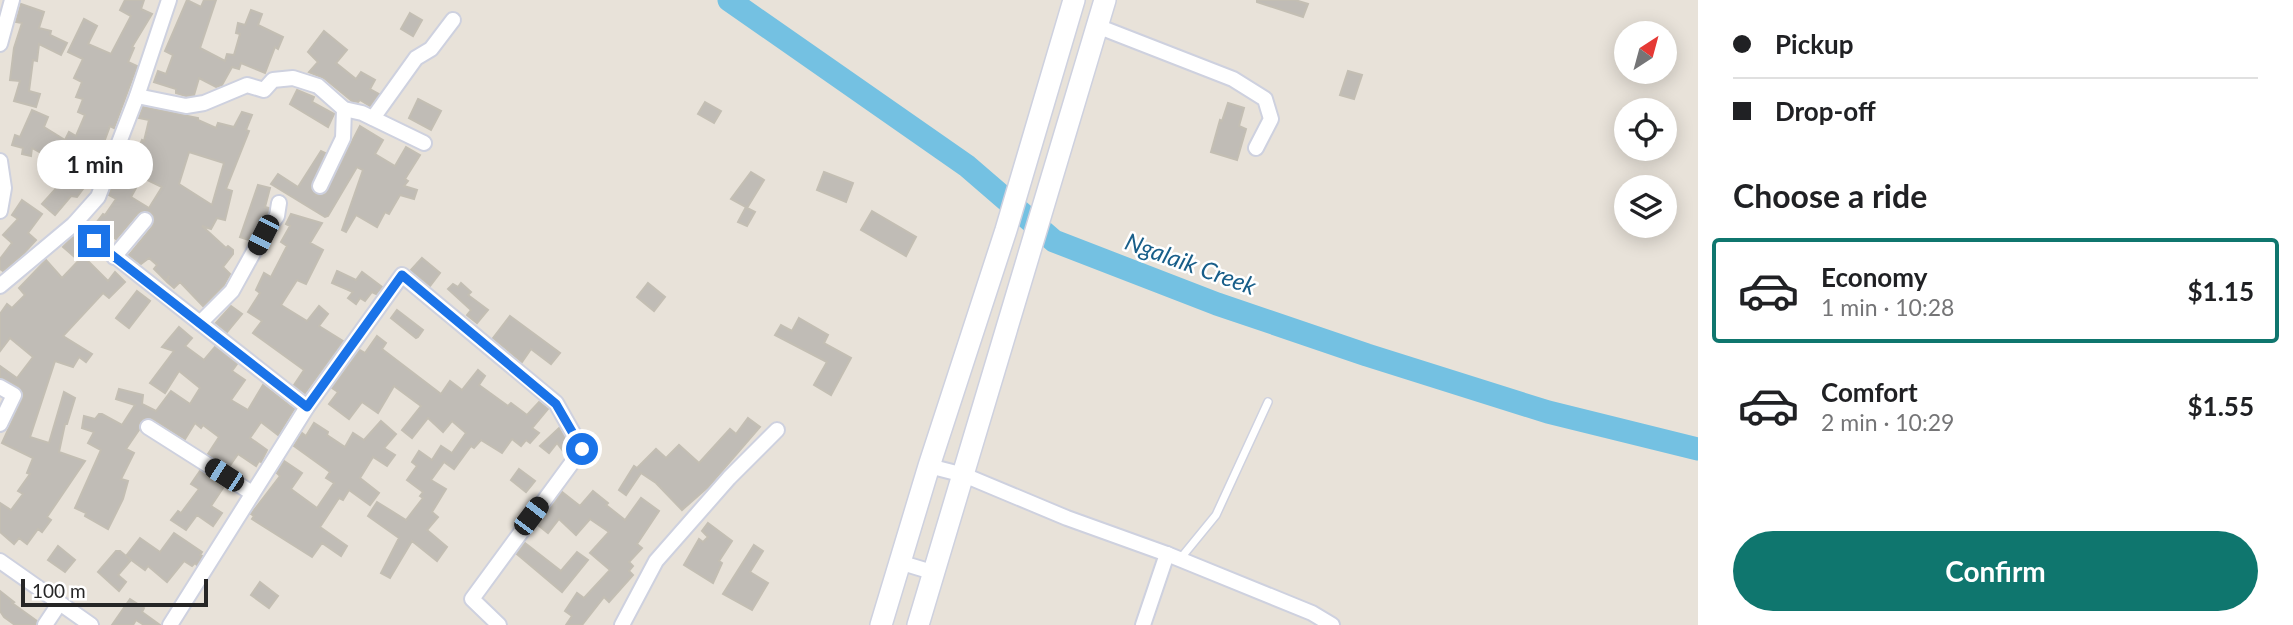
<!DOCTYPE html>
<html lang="en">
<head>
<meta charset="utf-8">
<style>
	:root { --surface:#fff; --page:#f2f2f2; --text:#202124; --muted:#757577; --line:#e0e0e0; --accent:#0f766e }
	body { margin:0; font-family:Lato,sans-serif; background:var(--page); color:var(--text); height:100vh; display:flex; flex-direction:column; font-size:26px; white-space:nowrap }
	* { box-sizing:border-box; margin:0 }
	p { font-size:23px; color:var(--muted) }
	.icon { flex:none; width:38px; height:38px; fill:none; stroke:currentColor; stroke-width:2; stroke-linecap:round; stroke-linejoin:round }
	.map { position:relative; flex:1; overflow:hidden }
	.panel { display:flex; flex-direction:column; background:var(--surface); width:595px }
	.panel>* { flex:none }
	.hud { display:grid; align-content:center; height:154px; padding:0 35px; background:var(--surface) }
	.needle { width:46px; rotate:36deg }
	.tools { position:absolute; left:1614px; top:21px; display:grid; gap:14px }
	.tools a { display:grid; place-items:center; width:63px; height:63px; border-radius:50%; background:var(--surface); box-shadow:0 4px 18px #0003; font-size:35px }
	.scale { position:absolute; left:21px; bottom:18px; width:187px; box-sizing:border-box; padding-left:7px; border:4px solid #262626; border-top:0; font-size:19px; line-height:24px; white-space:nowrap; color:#262626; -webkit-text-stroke:5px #fff; paint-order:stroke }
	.end { position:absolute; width:32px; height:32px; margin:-16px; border:9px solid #1a73e8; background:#fff; box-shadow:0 0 0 4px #fff }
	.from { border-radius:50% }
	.bubble { position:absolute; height:49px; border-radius:24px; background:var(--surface); box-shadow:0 4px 18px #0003; font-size:23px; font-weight:700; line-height:49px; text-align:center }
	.car { position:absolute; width:21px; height:42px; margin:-21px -10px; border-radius:9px; box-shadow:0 0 5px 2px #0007; background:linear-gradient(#222 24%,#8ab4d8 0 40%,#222 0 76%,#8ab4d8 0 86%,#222 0) }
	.hud b { display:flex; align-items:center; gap:24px; height:66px; font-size:26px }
	.hud b+b { border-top:2px solid var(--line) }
	.hud i { width:18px; height:18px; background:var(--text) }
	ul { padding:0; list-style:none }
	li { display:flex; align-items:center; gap:21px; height:105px; margin:0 14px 10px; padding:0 21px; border:4px solid transparent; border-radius:7px }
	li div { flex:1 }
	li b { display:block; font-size:26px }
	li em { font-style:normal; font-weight:700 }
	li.active { border-color:var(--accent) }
	li>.icon { width:63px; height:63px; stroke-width:1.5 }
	h2 { padding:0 35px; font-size:32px; line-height:84px }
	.button { display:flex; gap:14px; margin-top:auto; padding:14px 35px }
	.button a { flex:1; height:80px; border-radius:42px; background:var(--accent); color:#fff; font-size:28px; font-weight:700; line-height:80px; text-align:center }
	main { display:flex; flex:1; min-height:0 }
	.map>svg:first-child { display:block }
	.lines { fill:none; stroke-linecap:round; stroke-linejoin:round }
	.river { stroke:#74c1e2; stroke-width:23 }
	.building { fill:#c0bcb6; stroke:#c3beb3; stroke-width:2; fill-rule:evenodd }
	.service-casing { stroke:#ced1df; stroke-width:10 }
	.minor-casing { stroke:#ced1df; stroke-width:18 }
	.secondary-casing { stroke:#ced1df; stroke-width:24 }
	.service { stroke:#fff; stroke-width:7 }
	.minor { stroke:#fff; stroke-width:14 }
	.secondary { stroke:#fff; stroke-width:21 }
	.route { stroke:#1a73e8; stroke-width:9 }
	.labels { text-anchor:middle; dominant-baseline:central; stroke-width:5; stroke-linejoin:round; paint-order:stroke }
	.water-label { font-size:24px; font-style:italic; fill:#185e89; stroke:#fff }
</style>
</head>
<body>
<main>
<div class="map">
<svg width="1698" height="625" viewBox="0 0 1698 625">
	<rect width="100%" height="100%" fill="#e8e2d9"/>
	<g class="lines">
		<path class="river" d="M729,0l238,166 87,75 163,63 150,51 181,57 150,37"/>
	</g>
	<g class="building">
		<path d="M125,0h19l-3,9 11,5 -20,33 2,1 -6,14 9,4 -23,62 -4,-2 -14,38 4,2 -5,12 -3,-1 -15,20 -6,-1 -16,19 -13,-11 18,-20 -6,-4 10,-14 -32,-18 -1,8 -9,-2 1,-6 -11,-3 3,-10 5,2 12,-27 16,7 -4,10 21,13 4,-8 7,4 9,-21 -7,-3 5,-13 -7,-2 6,-15 -8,-4 9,-19 -15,-7 16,-33 13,7 -9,18 23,10 20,-38 -11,-6z"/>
		<path d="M187,0l14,7 3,-7h12l-16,48 25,13 2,-7 7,1 6,-21 -4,-1 2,-10 7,2 6,-15 11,4 -4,11 25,12 -5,12 -3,-2 -10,26 -24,-10 -2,6 -7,-2 -10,18 -6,2 -17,-9 -5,17 -8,1 -10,-3v-4l-22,-7 4,-11 8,3 7,-19 -8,-4z"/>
		<path d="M1257,0h38l13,4 -5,13 -46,-15z"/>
		<path d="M21,4l23,8 -5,16 12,3 -1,4 17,8 -6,12 -22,-11 -2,17 -4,-1 -4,31 11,3 -4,13 -22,-6 6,-20 -10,-1 4,-32 8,-25 -6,-1z"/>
		<path d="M410,13l12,7 -9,16 -12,-7z"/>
		<path d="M324,31l23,19 -11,13 20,16 5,-7 14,8 -5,9 9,5 -9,12 -10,-6 -2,2 -6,-1 -28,-23 -15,-6 9,-10 -10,-10z"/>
		<path d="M1348,71l14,4 -8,24 -14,-4z"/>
		<path d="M297,90l17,7 -2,5 22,12 -6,13 -38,-23z"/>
		<path d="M418,99l23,12 -10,19 -22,-12z"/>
		<path d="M705,102l16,9 -7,12 -16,-9z"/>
		<path d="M1228,103l16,5 -5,18 7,3 -9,31 -26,-8 9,-32 2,1z"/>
		<path d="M143,107l55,11v2l18,8 2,-5 16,4 8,-15 10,3 -6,15 3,1 -23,58 6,2 -7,29 -8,-2 -6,11 -9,-3 24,22 2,-2 5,4v4l-10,13 7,7 -6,11 -21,21 -23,-24 -6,6 -7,-6 2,-6 -3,5 -12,-12 3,-4 -8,-7 -8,6 -12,-9 24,-29 1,-9 -3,-5 -9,-1 -4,2 -22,26 -20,-16 7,-9 2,1 11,-16 -7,-4 8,-21 2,1 2,-4 19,10 -9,16 18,11 13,-21 -23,-11 9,-22 -10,-4 4,-10 2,1 5,-21 -10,-2zM189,152l35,11 -12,42 -33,-21z"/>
		<path d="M360,126l23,14 -8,14 20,12 11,-19 14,8 -15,24 3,2 -4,5 13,4 -3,9 -14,-4 -11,19 -4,-2 -8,15 -21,-12 -10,17 -4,-2 21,-60 -6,-3 -29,49 -3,1 -54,-33 7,-10 20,13 23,-36 4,2 -14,34 5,8 9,-1z"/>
		<path d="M751,172l13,8 -17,28 8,4 -8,14 -9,-4 8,-15 -15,-8z"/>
		<path d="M824,172l29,11 -7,19 -29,-12z"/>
		<path d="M258,185l12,3 -5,19 4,1 -1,4 -19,28 -9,-3z"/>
		<path d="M22,200l20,14 -14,19 8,7 -12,13 -21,18 -3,-2v-10l12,-16 -9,-8 15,-16 -6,-4z"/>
		<path d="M872,211l44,26 -10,19 -45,-26z"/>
		<path d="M291,214l31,9 -12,20 13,7 -17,34 -9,-4 -16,25 26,16 12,-15 9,8 -9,12 24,15 -38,52 -11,-8 10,-15 -51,-37 9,-12 -14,-9 12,-19 -4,-3 8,-17 7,4 16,-31 -6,-4 9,-16 -4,-2z"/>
		<path d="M73,237l12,8 1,3 -9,11 -14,-12z"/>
		<path d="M83,256l25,25 7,-9 10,10 -16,16 -6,-5 -40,43 29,18 -6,8 -7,-5 -6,10 -18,-6 -25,76 19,6 15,-51 11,6 -8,26h-2l-6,28 26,9 -38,56 4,3 -9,12 -4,-3 -11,15 -8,-6 -5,6 -14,-12v-29l11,7 12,-16 -5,-3 12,-17 -3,-1 6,-15 -31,-15 22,-48 -5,-8 -19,-10v-11l17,12 16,-21 -23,-19 -10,13v-37l7,-10 5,4 13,-13 -6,-7 27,-28 16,18z"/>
		<path d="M422,258l18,15 -10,13 -19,-16z"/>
		<path d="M337,271l19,9 6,-8 20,15 -6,7 -4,-2 -7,9 -5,-3 -4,6 -8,-6 5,-6 -21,-9z"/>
		<path d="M461,283l10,9 -3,3 20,15 -11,13 -10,-8 4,-5 -23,-21 5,-5 5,3z"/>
		<path d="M648,283l17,14 -11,14 -17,-14z"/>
		<path d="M137,291l13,10 -21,27 -13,-10z"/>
		<path d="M231,306l11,8 -15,18 -11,-9z"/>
		<path d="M397,310l26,20 -5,7 -2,1 -25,-20z"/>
		<path d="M510,316l50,37 -9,11 -20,-15 -9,13 -29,-24z"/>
		<path d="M799,318l29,17 -4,8 27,15 -20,37 -17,-10 13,-23 -52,-27 6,-10 11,6z"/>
		<path d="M179,327l13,11 -7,8 19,14 11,-13 22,17 -5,7 13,9 -14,20 17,10 15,-25 31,24 -16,26 -17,-13 -11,16 17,12 -6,12 -2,-1 -3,5 -18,-12 -9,13 -21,-13 11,-17 -16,-12 -2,3 -6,-5 -10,16 -32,-20h-10l-3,3 -1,8 -13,19 8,4 -13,26 7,2 -5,18 -15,30 -23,-13 1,-3 -11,-5 26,-58 -13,-7 6,-11 -12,-4 2,-12 11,3 4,-5h3l20,11 13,-20 -19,-6 3,-10 24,6 -1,9 14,7 15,-20 19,13 10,-16 -21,-17 -14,22 -15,-10 24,-32 -12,-4z"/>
		<path d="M377,336l9,7 -4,6 59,45 9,-13 12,9 16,-20 7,6 -6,9 29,21 3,-3 16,12 12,-13 9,7 -16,19 7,5 -9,10 -4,-3 -5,6 -9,-7 -10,14 -21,-13 -7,8 -3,-2 -17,23 -10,-7 -13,18 15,9 -14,23 6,5 -11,13 20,17 -10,14 -25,-20 -22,37 -9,-5 18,-35 -31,-22 9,-14 29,18 17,-22 -3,-2 3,-4 -16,-12 10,-14 -5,-4 7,-11 13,9 9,-14 11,7 14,-20 -14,-12 -9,11 -15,-14 -16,20 -10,-8 19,-24 -27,-20 -16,27 -16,-11 -13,17 -20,-15 9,-12 -6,-4 28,-38 5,3z"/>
		<path d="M748,418l12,9 -52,60 -26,23 -26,-27 -15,-10 -15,22 -7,-5 15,-24 3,2 19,-19 10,9 13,-13 20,18 31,-34 6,5z"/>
		<path d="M381,421l15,13 -12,14 11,7 -8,11 -14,-9 -13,21 19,15 -9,12 -21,-15 -6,10 -4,-2 -19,29 27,19 -6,10 -19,-13 -10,14 -60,-38 2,-3 -3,-2 29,-38 -3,-3 7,-12 18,12 -11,16 26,19 17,-25 -8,-5 4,-6 -36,-26 8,-13 4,3 8,-13 14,9 -1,3 18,12 8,-14 11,7z"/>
		<path d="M559,428l10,17 -6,6 -6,-8 -8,10 -9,-7z"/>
		<path d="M519,469l16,12 -9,11 -15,-12z"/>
		<path d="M200,471l23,17 -12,18 11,7 -9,13 -16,-11 -11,15 -15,-10 7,-9 3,2 18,-24 -8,-5z"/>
		<path d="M593,491l15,12 -2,2 19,15 16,-22 18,13 -22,33 5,4 -13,14 4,4 -4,5 4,4 -24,27 -5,-5 -22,28h-16l6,-9 -7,-5 12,-18 7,5 26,-28 -20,-17 19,-21 -19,-13 -14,16 -17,-16 -11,14 -10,-8 24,-33 18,14z"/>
		<path d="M708,523l24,18 -13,20 3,2 -9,20 -29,-18 15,-26 4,3 5,-5 -6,-6z"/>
		<path d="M174,533l28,19 -2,3 2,1 -5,9 -2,-2 -3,3 -8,-5 -17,21 -19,-16 -3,4 -19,-14 14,-18 20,14z"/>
		<path d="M525,543l36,28 16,-19 11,8 -26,32 -45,-38z"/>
		<path d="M754,545l9,6 -13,21 18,11 -16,27 -29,-16z"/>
		<path d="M58,546l17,14 -10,12 -17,-12z"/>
		<path d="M116,551h4l11,9 -13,15 8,7 -7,9 -21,-19z"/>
		<path d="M260,582l18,14 -9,12 -18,-13z"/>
		<path d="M0,591l14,11 -2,1 25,18 -2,4h-20l-11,-8 -4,-6z"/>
		<path d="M130,599l14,9 -2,4 18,13h-16l-8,-5 -3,5h-21z"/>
	</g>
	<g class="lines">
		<g class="service-casing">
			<path id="service" d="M1180,559l36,-44 52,-113"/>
		</g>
		<g class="minor-casing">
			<g id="minor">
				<path d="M1097,26l136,53 32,20 6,20 -15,29"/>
				<path d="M0,44l12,-44"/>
				<path d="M137,96l49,10 18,-3 43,-18 17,5 9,-10 20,-2 25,8 26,23 18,4 62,30"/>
				<path d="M373,118l43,-60 15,-9 22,-29"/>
				<path d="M0,161l4,27 -4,23"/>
				<path d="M320,186l23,-48 1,-29"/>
				<path d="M74,224l233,183"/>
				<path d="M114,257l31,-37"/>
				<path d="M0,286l74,-62 24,-27 39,-101 32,-96"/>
				<path d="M200,323l32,-32 31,-56 14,-19 2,-13"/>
				<path d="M0,387l14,8 -14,29"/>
				<path d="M148,427l104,66"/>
				<path d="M929,466l35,9 103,43 100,36 145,59 20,12"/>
				<path d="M0,561l91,64"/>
				<path d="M899,562l33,10"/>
				<path d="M45,625l14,-21"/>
				<path d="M170,625l137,-218 95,-132 154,128 26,46 -110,150 27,26"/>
				<path d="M622,625l34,-64 73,-83 48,-48"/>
				<path d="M1143,625l24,-71"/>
			</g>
		</g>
		<g class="secondary-casing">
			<g id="secondary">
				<path d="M881,625l48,-159 77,-236 68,-230"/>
				<path d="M918,625l187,-625"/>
			</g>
		</g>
		<use href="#service" class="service"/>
		<use href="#minor" class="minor"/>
		<use href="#secondary" class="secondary"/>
	</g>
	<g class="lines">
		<path class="route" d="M94,241l213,166 95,-132 154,129 26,45"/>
	</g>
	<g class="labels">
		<g class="water-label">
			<text transform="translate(1191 263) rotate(20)">Ngalaik Creek</text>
		</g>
	</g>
</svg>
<div class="tools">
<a><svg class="needle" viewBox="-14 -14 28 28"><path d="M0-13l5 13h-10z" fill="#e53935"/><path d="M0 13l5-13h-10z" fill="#757577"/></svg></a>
<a><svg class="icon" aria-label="locate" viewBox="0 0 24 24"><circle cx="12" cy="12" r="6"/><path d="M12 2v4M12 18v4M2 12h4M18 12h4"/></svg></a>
<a><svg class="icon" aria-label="layers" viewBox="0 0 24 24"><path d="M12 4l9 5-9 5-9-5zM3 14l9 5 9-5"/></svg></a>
</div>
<div class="scale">100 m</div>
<i class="end from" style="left:582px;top:449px"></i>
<i class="end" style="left:94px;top:241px"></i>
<div class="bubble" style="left:37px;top:140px;width:116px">1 min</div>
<i class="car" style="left:263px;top:235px;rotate:207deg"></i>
<i class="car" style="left:224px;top:475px;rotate:303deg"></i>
<i class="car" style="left:531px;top:516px;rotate:37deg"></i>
</div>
<section class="panel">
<div class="hud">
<b><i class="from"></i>Pickup</b>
<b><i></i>Drop-off</b>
</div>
<h2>Choose a ride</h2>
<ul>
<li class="active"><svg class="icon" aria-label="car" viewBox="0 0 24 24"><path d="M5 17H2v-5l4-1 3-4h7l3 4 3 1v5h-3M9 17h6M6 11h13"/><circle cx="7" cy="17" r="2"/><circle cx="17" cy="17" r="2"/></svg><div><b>Economy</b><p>1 min · 10:28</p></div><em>$1.15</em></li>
<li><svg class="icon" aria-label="car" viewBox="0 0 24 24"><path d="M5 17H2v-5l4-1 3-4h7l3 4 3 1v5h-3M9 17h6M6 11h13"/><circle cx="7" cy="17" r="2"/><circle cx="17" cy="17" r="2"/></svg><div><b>Comfort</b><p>2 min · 10:29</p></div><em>$1.55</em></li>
</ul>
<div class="button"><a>Confirm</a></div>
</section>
</main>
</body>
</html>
